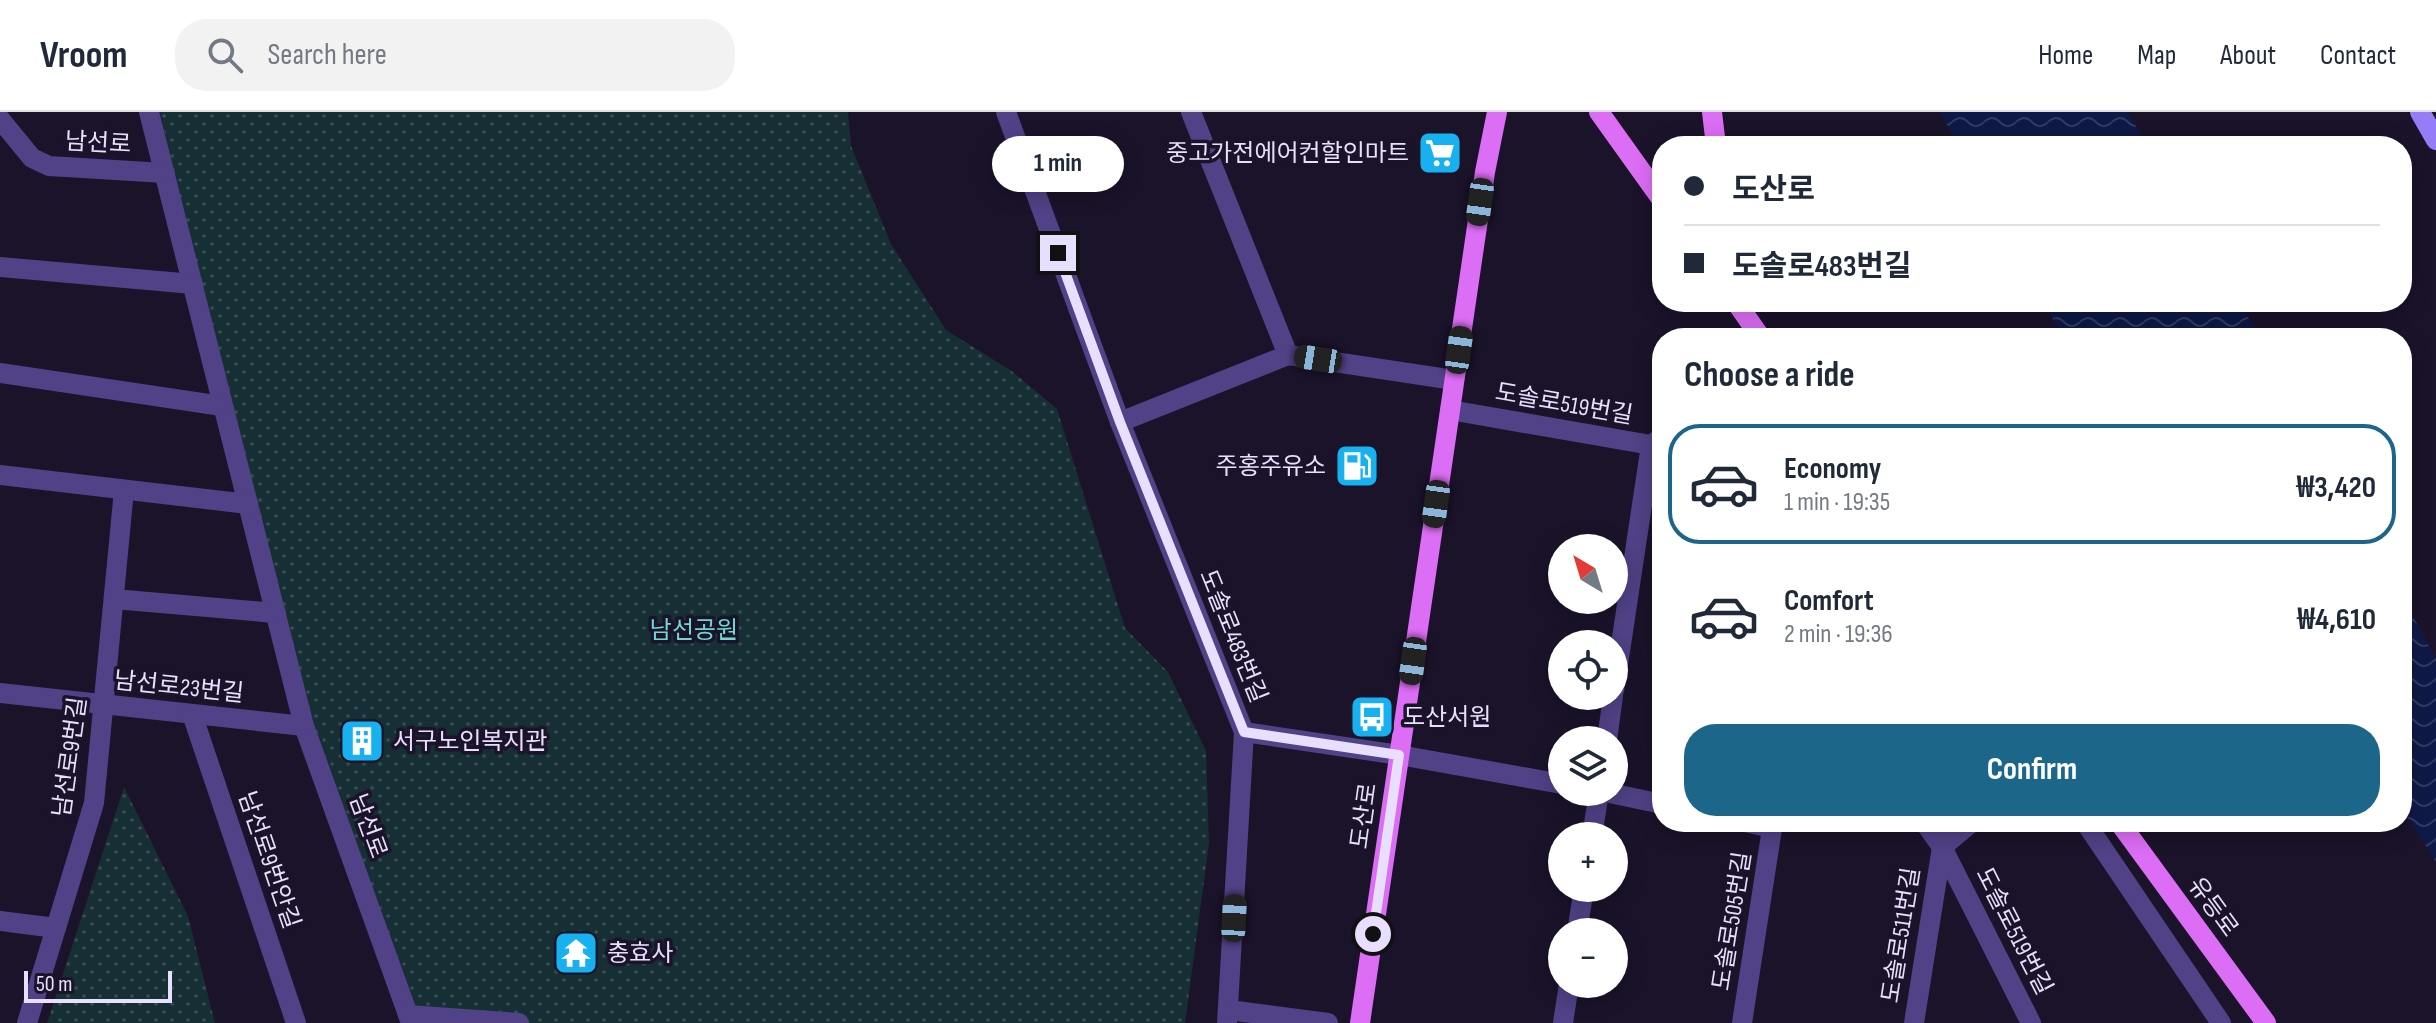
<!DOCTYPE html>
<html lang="en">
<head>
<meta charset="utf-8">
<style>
	:root { --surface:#fff; --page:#f2f2f3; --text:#1f2937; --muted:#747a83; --line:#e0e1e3; --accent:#1c668a }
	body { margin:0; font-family:"Sofia Sans Condensed","Noto Sans KR",sans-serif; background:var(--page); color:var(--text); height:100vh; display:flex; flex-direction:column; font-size:30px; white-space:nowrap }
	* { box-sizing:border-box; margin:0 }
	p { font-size:26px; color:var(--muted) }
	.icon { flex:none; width:44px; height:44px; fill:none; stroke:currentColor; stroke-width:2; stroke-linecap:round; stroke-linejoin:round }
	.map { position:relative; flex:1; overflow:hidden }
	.side { position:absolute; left:1652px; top:216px; width:760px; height:504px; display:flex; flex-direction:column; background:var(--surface); border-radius:32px; box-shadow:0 4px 20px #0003 }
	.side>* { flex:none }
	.banner { position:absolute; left:1652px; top:24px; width:760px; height:176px; border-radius:32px; box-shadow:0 4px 20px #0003; display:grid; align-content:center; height:176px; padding:0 32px; background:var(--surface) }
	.needle { width:52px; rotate:322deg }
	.buttons { position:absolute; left:1548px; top:422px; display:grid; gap:16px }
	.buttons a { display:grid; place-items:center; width:80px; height:80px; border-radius:50%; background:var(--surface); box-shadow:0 4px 20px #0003; font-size:40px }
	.scale { position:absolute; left:24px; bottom:20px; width:148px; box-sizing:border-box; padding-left:8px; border:4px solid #e8defd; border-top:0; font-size:22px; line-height:28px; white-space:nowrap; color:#e8defd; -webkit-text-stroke:6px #1b132a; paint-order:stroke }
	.end { position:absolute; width:36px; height:36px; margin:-18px; border:10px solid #e8defd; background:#111; box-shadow:0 0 0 4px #111 }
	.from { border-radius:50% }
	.bubble { position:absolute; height:56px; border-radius:28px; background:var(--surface); box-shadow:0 4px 20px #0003; font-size:26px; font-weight:700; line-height:56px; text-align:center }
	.car { position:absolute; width:24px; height:48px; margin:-24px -12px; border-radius:10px; box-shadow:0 0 6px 2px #0007; background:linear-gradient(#222 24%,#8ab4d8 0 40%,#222 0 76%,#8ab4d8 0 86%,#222 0) }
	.banner b { display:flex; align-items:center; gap:28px; height:76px; font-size:30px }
	.banner b+b { border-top:2px solid var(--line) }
	.banner i { width:20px; height:20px; background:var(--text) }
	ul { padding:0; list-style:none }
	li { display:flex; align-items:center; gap:24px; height:120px; margin:0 16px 12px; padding:0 16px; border:4px solid transparent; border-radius:32px }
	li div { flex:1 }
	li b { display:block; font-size:30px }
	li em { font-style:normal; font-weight:700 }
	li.current { border-color:var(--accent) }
	li>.icon { width:72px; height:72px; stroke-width:1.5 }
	h2 { padding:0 32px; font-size:36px; line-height:96px }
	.primary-button { display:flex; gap:16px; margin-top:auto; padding:16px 32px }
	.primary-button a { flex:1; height:92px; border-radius:32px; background:var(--accent); color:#fff; font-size:32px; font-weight:700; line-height:92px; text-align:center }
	header { display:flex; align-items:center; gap:48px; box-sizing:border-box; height:112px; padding:0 40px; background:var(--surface); border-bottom:2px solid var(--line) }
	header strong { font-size:38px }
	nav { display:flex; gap:44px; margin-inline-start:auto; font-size:28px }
	.search { width:560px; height:72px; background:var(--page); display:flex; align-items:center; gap:20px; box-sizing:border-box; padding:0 28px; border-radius:32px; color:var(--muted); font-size:30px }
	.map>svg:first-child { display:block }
	.park { fill:url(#park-dots) }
	.water { fill:url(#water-waves) }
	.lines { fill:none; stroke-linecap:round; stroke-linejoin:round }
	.minor { stroke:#514186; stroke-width:20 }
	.secondary { stroke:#967cf6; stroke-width:20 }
	.primary { stroke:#dc6df5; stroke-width:20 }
	.route { stroke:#e8defd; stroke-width:10 }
	.labels { text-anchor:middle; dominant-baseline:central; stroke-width:7; stroke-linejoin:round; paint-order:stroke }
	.street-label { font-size:24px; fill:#e8defd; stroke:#1b132a }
	.poi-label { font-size:24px; fill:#e8defd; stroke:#1b132a; text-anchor:start }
	.park-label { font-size:24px; fill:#6ed9d3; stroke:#1b132a }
</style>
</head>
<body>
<header>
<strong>Vroom</strong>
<div class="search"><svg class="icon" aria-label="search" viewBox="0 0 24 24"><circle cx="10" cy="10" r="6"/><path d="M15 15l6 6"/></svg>Search here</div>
<nav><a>Home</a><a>Map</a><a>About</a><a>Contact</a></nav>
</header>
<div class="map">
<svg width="2436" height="911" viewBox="0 0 2436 911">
	<defs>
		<pattern id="park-dots" width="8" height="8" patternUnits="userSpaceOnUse" patternTransform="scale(2)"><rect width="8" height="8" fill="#162f34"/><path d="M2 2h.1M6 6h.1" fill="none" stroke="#384d52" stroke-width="1.8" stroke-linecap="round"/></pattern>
		<pattern id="water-waves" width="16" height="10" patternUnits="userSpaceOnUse" patternTransform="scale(2)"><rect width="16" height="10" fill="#0f1947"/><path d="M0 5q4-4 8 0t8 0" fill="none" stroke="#323a62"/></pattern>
	</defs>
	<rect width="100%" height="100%" fill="#1b132a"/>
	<g class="park">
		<path d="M160,0h688l3,34 40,98 55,86 67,42 44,37 68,219 43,44 38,79 3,92 -24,180h-769l-106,-299 -109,-431z"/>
		<path d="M124,675l64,129 27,107h-168z"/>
	</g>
	<g class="water">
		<path d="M1940,0h188l19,34h-188z"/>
		<path d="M2044,190h195l21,36h-197z"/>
		<path d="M2402,484l34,63v203l-34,-53z"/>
	</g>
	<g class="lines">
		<g class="minor">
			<path d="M149,0l155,614 107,297"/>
			<path d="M1006,0l114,310 124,310 -17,291"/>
			<path d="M1191,0l97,243"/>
			<path d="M0,7l32,39 17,8 116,7"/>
			<path d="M0,155l193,17"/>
			<path d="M1288,243l166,25"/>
			<path d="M0,261l222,33"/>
			<path d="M1450,298l201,35 6,9"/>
			<path d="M1120,310l168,-67"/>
			<path d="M0,363l248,29"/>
			<path d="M114,487l162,14"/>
			<path d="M1614,579l37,-246 11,-8"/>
			<path d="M0,581l304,33"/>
			<path d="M192,602l104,309"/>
			<path d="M1244,620l155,23 163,29"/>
			<path d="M1607,628l6,-44"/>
			<path d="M1605,680l57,12"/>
			<path d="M1745,710l27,6"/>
			<path d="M1924,710l18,25 89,176"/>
			<path d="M2085,710l136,201"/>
			<path d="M1592,724l7,-44"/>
			<path d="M0,809l56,7"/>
			<path d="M1577,820l7,-44"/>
			<path d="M1229,898l99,13"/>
			<path d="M408,903l111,8"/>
			<path d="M27,911l67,-220 30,-313"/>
			<path d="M1563,911l6,-39"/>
			<path d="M1742,911l31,-201"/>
			<path d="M1914,911l28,-176 30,-25"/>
		</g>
		<path class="secondary" d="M2420,0l16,28"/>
		<g class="primary">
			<path d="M1599,0l63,88"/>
			<path d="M1712,0l4,34"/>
			<path d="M1736,190l25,36"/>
			<path d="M2119,710l147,201"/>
			<path d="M1360,911l125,-851 12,-60"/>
		</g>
	</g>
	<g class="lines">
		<path class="route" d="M1058,141l62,169 124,310 155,23 -26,179"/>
	</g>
	<defs>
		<g id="supermarket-square" transform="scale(2.3)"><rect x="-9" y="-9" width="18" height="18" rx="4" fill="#18b1ef" stroke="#1b132a"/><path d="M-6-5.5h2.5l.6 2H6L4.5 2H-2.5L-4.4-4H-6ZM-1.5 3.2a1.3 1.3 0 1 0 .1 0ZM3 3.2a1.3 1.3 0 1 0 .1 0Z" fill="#fff"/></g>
		<g id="fuel-square" transform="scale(2.3)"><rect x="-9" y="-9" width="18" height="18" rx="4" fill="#18b1ef" stroke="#1b132a"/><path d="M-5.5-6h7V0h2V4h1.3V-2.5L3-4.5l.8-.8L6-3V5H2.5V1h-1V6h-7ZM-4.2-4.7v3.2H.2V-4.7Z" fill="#fff"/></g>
		<g id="bus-square" transform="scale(2.3)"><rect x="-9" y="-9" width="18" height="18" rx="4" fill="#18b1ef" stroke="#1b132a"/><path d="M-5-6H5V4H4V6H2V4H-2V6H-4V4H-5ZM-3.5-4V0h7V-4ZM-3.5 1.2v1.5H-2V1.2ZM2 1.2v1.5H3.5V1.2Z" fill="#fff"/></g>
		<g id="building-square" transform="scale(2.3)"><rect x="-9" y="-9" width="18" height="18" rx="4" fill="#18b1ef" stroke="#1b132a"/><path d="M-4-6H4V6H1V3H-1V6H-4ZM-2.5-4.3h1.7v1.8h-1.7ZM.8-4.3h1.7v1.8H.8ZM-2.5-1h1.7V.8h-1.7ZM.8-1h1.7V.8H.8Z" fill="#fff"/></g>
		<g id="temple-square" transform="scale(2.3)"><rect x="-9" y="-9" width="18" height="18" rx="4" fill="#18b1ef" stroke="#1b132a"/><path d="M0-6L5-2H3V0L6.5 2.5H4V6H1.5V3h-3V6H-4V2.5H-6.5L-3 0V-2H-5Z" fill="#fff"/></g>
	</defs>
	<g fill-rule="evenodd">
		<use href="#supermarket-square" x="1440" y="41"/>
		<use href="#fuel-square" x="1357" y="354"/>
		<use href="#bus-square" x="1372" y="605"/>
		<use href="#building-square" x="362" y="629"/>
		<use href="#temple-square" x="576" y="841"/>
	</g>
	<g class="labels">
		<g class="street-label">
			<text transform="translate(98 31) rotate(3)">남선로</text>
			<text transform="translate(1564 292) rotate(10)">도솔로519번길</text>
			<text transform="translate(1233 524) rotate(68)">도솔로483번길</text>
			<text transform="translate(179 575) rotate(6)">남선로23번길</text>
			<text transform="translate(70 645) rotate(-82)">남선로9번길</text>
			<text transform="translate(1364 704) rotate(-82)">도산로</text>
			<text transform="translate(368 714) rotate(70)">남선로</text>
			<text transform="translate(269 748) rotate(71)">남선로9번안길</text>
			<text transform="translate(2213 795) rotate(54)">유등로</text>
			<text transform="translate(1732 809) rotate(-81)">도솔로505번길</text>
			<text transform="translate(2014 819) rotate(63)">도솔로519번길</text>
			<text transform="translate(1901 823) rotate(-81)">도솔로511번길</text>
		</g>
		<g class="poi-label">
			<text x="1409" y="41" text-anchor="end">중고가전에어컨할인마트</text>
			<text x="1326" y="354" text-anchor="end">주홍주유소</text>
			<text x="1403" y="605">도산서원</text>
			<text x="393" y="629">서구노인복지관</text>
			<text x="607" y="841">충효사</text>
		</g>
		<g class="park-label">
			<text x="694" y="518">남선공원</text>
		</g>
	</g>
</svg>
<div class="buttons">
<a><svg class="needle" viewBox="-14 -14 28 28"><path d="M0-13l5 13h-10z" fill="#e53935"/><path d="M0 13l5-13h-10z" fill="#747a83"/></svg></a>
<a><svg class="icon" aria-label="locate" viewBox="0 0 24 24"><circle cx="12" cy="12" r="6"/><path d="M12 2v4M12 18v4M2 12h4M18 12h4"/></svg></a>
<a><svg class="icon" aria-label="layers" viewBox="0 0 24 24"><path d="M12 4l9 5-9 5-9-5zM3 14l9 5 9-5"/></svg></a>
<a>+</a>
<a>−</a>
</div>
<div class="scale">50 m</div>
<i class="end from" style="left:1373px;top:822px"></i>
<i class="end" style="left:1058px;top:141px"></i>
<div class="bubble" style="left:992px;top:24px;width:132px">1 min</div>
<i class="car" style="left:1480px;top:90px;rotate:188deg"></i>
<i class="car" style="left:1459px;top:238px;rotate:8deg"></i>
<i class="car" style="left:1318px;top:247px;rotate:279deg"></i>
<i class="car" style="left:1436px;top:392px;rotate:188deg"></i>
<i class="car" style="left:1413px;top:549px;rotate:188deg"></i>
<i class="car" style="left:1234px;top:806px;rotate:3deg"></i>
<div class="banner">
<b><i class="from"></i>도산로</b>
<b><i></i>도솔로483번길</b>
</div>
<section class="side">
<h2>Choose a ride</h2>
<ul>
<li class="current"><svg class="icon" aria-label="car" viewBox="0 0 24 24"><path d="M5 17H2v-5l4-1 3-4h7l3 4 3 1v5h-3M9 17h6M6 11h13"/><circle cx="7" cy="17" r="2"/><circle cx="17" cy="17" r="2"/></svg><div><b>Economy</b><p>1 min · 19:35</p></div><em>₩3,420</em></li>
<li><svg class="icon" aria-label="car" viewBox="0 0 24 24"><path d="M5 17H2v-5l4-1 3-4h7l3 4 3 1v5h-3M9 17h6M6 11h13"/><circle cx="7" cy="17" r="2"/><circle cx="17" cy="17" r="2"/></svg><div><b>Comfort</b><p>2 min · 19:36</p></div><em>₩4,610</em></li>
</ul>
<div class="primary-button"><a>Confirm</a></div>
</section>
</div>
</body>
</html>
